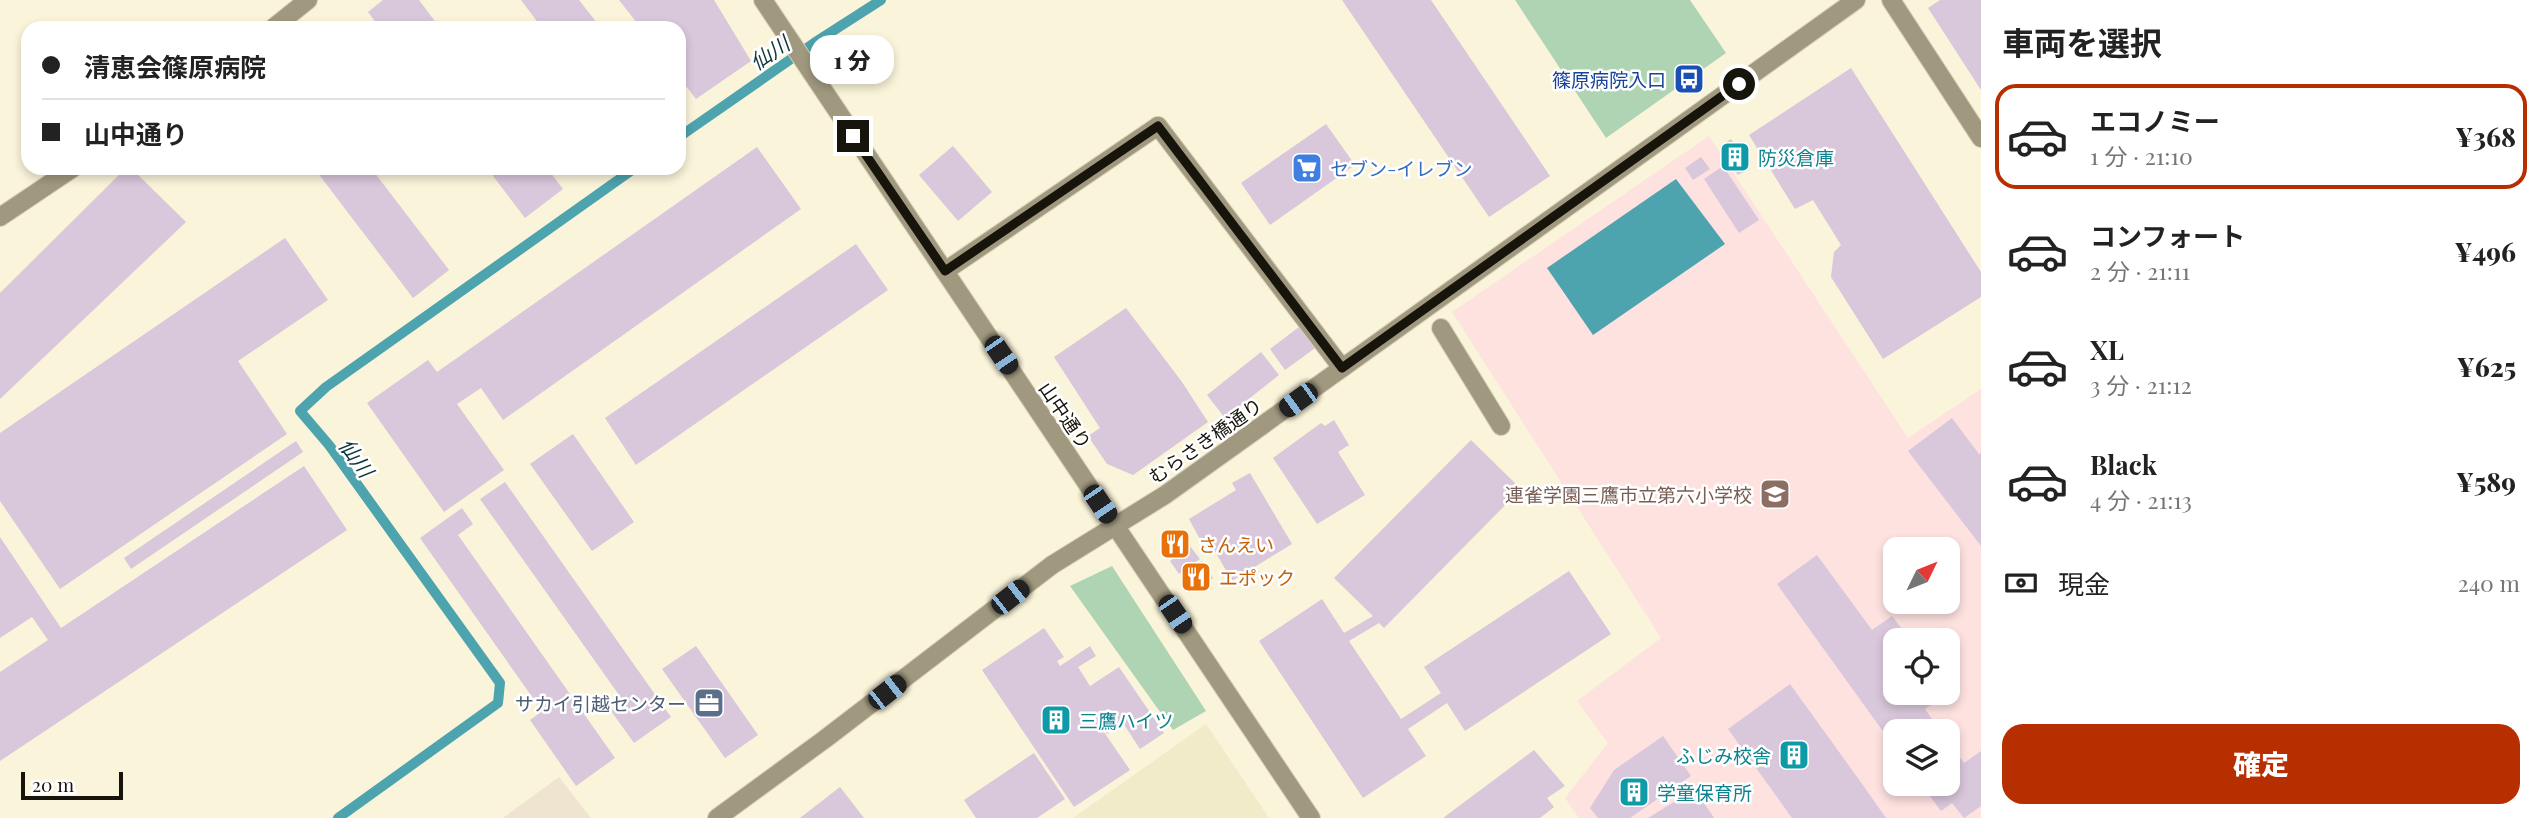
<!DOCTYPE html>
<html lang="ja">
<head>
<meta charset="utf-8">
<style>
	:root { --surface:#fff; --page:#f6f6f6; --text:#222; --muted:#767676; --line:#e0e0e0; --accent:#b72e00 }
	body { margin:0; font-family:"Playfair Display","Noto Sans JP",serif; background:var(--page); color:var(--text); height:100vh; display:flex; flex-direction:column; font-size:26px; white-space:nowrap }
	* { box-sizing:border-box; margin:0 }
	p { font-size:23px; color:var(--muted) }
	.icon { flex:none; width:38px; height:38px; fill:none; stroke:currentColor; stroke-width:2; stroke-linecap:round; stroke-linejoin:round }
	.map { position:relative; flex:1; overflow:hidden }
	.details { display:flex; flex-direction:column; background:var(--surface); width:560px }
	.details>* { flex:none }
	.top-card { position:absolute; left:21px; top:21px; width:665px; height:154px; border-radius:21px; box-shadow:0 4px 10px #0003; display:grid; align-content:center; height:154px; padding:0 21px; background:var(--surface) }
	.needle { width:46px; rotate:47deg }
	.controls { position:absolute; left:1883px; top:537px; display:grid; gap:14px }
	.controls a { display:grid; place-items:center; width:77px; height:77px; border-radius:14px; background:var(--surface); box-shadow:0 4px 10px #0003; font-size:35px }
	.scale { position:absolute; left:21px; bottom:18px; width:102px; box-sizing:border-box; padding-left:7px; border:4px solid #16140b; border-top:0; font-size:19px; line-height:24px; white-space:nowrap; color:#16140b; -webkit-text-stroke:5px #fff; paint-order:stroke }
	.end { position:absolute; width:32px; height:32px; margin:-16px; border:9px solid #16140b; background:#fff; box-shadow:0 0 0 4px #fff }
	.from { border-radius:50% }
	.bubble { position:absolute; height:49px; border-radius:21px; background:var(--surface); box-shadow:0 4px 10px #0003; font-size:23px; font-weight:800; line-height:49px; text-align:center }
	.car { position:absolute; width:21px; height:42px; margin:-21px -10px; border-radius:9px; box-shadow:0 0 5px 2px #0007; background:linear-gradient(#222 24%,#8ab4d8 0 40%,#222 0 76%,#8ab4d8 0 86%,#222 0) }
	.top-card b { display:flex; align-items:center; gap:24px; height:66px; font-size:26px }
	.top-card b+b { border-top:2px solid var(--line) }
	.top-card i { width:18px; height:18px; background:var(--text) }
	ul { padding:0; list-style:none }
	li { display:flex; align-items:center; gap:21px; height:105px; margin:0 14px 10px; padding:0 7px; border:4px solid transparent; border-radius:21px }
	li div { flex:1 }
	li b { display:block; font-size:26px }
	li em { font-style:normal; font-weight:800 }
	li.current { border-color:var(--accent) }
	li>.icon { width:63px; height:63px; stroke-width:1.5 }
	h2 { padding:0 21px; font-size:32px; line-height:84px }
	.pay { display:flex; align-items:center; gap:18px; height:77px; padding:0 21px; font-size:26px }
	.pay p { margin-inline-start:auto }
	.cta { display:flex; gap:14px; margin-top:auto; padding:14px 21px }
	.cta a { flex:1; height:80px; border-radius:21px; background:var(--accent); color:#fff; font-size:28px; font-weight:800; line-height:80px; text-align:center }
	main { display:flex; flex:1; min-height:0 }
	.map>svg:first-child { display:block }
	.built { fill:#f2ebc9 }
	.industrial { fill:#efe4cf }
	.education { fill:#fde2e0; fill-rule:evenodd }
	.green { fill:#afd4b3 }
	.water { fill:#4da3ae }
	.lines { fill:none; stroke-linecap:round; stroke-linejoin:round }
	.stream { stroke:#4da3ae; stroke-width:10 }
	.building { fill:#d9c7db }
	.service-casing { stroke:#d6d0b9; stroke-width:20 }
	.pedestrian-casing { stroke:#d6d0b9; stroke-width:20 }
	.minor-casing { stroke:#d6d0b9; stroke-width:20 }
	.tertiary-casing { stroke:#d6d0b9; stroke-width:20 }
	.service { stroke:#a1997f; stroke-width:18 }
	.pedestrian { stroke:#a1997f; stroke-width:18 }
	.minor { stroke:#a1997f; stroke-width:18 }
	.tertiary { stroke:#a1997f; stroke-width:18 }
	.route { stroke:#16140b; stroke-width:9 }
	.labels { text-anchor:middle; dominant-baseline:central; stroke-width:5; stroke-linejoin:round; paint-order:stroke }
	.transit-label { font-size:19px; fill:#164399; stroke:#fff; text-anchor:end }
	.culture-label { font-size:19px; fill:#0d838f; stroke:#fff; text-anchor:start }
	.shop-label { font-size:19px; fill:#366cbe; stroke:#fff; text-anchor:start }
	.street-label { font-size:19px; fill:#16140b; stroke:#fff }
	.education-label { font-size:19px; fill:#785e54; stroke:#fff; text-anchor:end }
	.food-label { font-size:19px; fill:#c56008; stroke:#fff; text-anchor:start }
	.service-label { font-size:19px; fill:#4e5e75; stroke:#fff; text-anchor:end }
	.water-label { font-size:21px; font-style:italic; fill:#0e383d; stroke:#fff }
</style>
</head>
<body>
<main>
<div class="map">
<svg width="1981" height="818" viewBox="0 0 1981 818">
	<rect width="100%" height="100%" fill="#faf4da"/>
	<path class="built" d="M1206,724l63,94h-196z"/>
	<path class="industrial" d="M559,777l32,41h-88z"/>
	<path class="education" d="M1709,136l199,302 73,-49v429h-402l-14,-20 43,-55 -31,-42 84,-63 -209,-326zM1895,550h53v52h-53zM1895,640h53v53h-53zM1895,732h53v52h-53z"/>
	<g class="green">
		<path d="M1515,0h175l36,53 -120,85z"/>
		<path d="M1112,566l94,145 -33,19 -103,-144z"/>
	</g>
	<path class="water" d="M1676,179l49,65 -132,91 -46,-67z"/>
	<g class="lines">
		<g class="stream">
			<path d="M679,137l135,-94 67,-43"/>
			<path d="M338,818l160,-115 2,-20 -171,-238 -29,-34 26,-24 309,-219"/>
		</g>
	</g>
	<g class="building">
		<path d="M383,0h36l21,28h-60l-12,-16z"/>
		<path d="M521,0h58l22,28h-59z"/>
		<path d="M619,0h95l37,61 -55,38 -17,-22v-49h-38z"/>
		<path d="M1342,0h89l119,176 -61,41z"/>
		<path d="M1940,0h41v90l-53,-82z"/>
		<path d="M1851,68l130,204v25l-98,62 -52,-82 3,-25 7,-7 -28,-45 -18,9 -46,-74z"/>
		<path d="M1326,124l29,41 -85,60 -29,-42z"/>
		<path d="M1731,139l19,29 -12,7 -18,-28z"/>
		<path d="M953,146l39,46 -34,29 -39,-46z"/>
		<path d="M757,147l44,62 -298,211 -22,-32 -24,16 47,66 -60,42 -77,-109 61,-43 9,12z"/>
		<path d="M1701,157l9,12 -17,11 -8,-12z"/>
		<path d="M1723,166l36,54 -20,13 -35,-54z"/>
		<path d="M126,168h5l55,54 -186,177v-106z"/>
		<path d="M314,168h57l78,102 -36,28z"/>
		<path d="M487,168h60l16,21 -38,29z"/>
		<path d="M285,238l43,62 -90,61 49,73 -227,155 -60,-88v-68z"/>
		<path d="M856,244l32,46 -252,175 -31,-47z"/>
		<path d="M1126,308l56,74 26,40 -75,53 -26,-11 -19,-28 12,-8 -46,-71z"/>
		<path d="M1299,327l16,21 -30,22 -15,-21z"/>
		<path d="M1261,352l18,23 -54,43 -18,-23z"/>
		<path d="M1952,418l27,36 2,-1v93l-73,-95z"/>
		<path d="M1334,420l15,25 -11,7 27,43 -48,29 -44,-66 48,-35 4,3z"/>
		<path d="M573,434l61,88 -42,29 -62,-87z"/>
		<path d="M1471,440l50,49 -137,139 -5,-5 -30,18 52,78 40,-26 -17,-26 145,-96 42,63 -146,97 -18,-28 -39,26 18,27 -63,42 -104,-157 63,-42 22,34 29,-17 -39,-38z"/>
		<path d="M296,441l7,11 -172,117 -7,-11z"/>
		<path d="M304,466l43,64 -347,231v-89l48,-32 -16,-23 -32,21v-101l61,91z"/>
		<path d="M1250,473l42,71 -60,37 -25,-44 -6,4 -12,-22 47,-29 -4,-7z"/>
		<path d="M505,482l166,235 -37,26 -23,-32 13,-9 -144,-203z"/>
		<path d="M462,508l11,16 -15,11 157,223 -39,28 -46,-66 12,-9 -122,-173z"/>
		<path d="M1178,530l9,15 -18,11 -4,-9 3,-10z"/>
		<path d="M1190,546l10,13 -21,15 -9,-13z"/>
		<path d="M1817,555l55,75 20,-14 18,24h-15v53h53l-23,16 16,23h-46v16l-118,-164z"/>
		<path d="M1202,561l11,17 -21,14 -11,-17z"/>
		<path d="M1044,628l20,29 -7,4 3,5 30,-20 6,10 -18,11 12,19 29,-19 45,66 -24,16 -17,-26 -16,11 -14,-18 37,54 -56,37 -92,-137z"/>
		<path d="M696,646l62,89 -33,23 -63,-89z"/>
		<path d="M1790,684l70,97 26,37h-94l-64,-89z"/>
		<path d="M1663,736l28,40 -61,42h-32l-8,-10 24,-38z"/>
		<path d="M1948,741l16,22 17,-12v55l-17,12 -12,-15 -11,8 -20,-27h27z"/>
		<path d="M1534,750l31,36 -18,12 7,9 -14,11h-97z"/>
		<path d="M1034,753l31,46 -28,19h-61l-12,-18z"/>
		<path d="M840,787l24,31h-64z"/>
		<path d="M1695,789l19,29h-66z"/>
	</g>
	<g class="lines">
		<g class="service-casing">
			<path id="service" d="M945,271l213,-145"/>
		</g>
		<g class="pedestrian-casing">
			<path id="pedestrian" d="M1441,328l60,98"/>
		</g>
		<g class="minor-casing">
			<g id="minor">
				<path d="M1891,0l90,138"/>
				<path d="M273,28l35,-28"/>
				<path d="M1158,126l184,242"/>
				<path d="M0,217l73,-49"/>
			</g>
		</g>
		<g class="tertiary-casing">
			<g id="tertiary">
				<path d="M763,0l548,818"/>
				<path d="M717,818l108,-79 227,-174 113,-70 691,-495"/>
			</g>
		</g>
		<use href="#service" class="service"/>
		<use href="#pedestrian" class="pedestrian"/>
		<use href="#minor" class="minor"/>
		<use href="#tertiary" class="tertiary"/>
	</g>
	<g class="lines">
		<path class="route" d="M853,136l92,135 213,-145 184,242 397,-284"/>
	</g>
	<defs>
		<g id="bus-square" transform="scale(1.575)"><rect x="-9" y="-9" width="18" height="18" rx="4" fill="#1a4fb4" stroke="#fff"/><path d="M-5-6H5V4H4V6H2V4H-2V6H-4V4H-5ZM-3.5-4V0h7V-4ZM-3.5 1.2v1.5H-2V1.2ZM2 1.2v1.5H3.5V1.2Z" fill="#fff"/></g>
		<g id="building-square" transform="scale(1.575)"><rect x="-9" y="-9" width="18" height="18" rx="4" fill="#0f9aa8" stroke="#fff"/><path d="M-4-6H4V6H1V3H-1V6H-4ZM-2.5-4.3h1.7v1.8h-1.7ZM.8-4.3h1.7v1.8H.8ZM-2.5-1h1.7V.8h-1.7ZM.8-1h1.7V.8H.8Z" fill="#fff"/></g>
		<g id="supermarket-square" transform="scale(1.575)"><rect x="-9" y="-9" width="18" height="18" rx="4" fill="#3f7fe0" stroke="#fff"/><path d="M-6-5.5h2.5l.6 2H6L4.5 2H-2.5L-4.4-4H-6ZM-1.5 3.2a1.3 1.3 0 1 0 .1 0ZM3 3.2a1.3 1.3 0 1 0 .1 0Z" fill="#fff"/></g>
		<g id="school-square" transform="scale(1.575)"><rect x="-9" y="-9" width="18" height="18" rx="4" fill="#8d6e63" stroke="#fff"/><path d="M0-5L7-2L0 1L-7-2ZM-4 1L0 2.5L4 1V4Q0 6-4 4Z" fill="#fff"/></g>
		<g id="restaurant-square" transform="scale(1.575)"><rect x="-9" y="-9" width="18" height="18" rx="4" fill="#e8710a" stroke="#fff"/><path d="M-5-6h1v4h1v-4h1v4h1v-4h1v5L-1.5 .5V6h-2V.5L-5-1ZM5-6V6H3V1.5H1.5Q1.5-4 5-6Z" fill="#fff"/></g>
		<g id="office-square" transform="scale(1.575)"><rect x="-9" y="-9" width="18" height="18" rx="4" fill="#5c6f8a" stroke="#fff"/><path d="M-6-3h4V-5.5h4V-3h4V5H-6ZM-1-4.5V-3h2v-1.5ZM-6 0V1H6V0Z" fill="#fff"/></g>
	</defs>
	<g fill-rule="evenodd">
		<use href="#bus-square" x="1689" y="79"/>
		<use href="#building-square" x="1735" y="157"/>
		<use href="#supermarket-square" x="1307" y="168"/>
		<use href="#school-square" x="1775" y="494"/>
		<use href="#restaurant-square" x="1175" y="544"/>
		<use href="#restaurant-square" x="1196" y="577"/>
		<use href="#office-square" x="709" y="703"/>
		<use href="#building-square" x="1056" y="720"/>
		<use href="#building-square" x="1794" y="755"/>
		<use href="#building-square" x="1634" y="792"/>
	</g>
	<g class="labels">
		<g class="transit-label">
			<text x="1666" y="79">篠原病院入口</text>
		</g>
		<g class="culture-label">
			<text x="1758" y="157">防災倉庫</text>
			<text x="1079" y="720">三鷹ハイツ</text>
			<text x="1771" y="755" text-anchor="end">ふじみ校舎</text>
			<text x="1657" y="792">学童保育所</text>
		</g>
		<g class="shop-label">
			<text x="1330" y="168">セブン-イレブン</text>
		</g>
		<g class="street-label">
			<text transform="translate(1066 415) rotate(56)">山中通り</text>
			<text transform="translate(1205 440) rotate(-35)">むらさき橋通り</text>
		</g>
		<g class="education-label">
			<text x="1752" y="494">連雀学園三鷹市立第六小学校</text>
		</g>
		<g class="food-label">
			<text x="1198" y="544">さんえい</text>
			<text x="1219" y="577">エポック</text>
		</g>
		<g class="service-label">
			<text x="686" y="703">サカイ引越センター</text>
		</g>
		<g class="water-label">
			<text transform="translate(769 52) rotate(-34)">仙川</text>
			<text transform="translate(357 457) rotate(54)">仙川</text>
		</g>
	</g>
</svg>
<div class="controls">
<a><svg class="needle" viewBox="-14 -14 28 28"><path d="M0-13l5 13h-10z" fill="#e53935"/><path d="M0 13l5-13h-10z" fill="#767676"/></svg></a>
<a><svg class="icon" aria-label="locate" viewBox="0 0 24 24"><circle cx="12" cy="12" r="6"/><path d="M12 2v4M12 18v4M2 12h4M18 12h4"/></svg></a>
<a><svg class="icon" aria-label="layers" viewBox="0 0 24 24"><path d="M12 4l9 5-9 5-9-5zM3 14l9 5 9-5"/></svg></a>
</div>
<div class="scale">20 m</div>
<i class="end from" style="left:1739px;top:84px"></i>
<i class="end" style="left:853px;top:136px"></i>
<div class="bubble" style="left:810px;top:35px;width:84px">1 分</div>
<i class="car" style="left:1001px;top:355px;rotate:146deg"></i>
<i class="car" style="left:1298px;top:400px;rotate:234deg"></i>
<i class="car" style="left:1100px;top:504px;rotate:146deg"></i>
<i class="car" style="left:1010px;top:597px;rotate:52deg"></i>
<i class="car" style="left:1175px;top:614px;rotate:146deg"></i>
<i class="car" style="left:887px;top:692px;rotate:52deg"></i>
<div class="top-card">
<b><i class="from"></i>清恵会篠原病院</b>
<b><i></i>山中通り</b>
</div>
</div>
<section class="details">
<h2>車両を選択</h2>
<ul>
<li class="current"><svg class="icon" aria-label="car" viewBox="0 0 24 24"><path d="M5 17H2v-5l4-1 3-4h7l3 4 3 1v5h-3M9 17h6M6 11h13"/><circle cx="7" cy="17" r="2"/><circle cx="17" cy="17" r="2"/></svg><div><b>エコノミー</b><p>1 分 · 21:10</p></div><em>¥368</em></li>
<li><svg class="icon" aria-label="car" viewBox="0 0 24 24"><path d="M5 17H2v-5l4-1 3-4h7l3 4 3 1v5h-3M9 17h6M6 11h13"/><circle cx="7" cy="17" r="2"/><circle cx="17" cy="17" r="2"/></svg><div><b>コンフォート</b><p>2 分 · 21:11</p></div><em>¥496</em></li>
<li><svg class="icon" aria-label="car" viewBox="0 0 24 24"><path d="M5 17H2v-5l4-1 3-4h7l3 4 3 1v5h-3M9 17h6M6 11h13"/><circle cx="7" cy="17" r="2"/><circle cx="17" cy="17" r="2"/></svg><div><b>XL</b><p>3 分 · 21:12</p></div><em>¥625</em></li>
<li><svg class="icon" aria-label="car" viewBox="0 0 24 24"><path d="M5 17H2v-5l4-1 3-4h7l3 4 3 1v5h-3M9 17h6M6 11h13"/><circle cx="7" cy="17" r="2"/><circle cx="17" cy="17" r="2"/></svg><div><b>Black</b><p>4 分 · 21:13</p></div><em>¥589</em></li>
</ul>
<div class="pay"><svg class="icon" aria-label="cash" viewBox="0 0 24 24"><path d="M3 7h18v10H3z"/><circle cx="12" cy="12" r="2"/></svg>現金<p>240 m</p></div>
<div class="cta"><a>確定</a></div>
</section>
</main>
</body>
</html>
